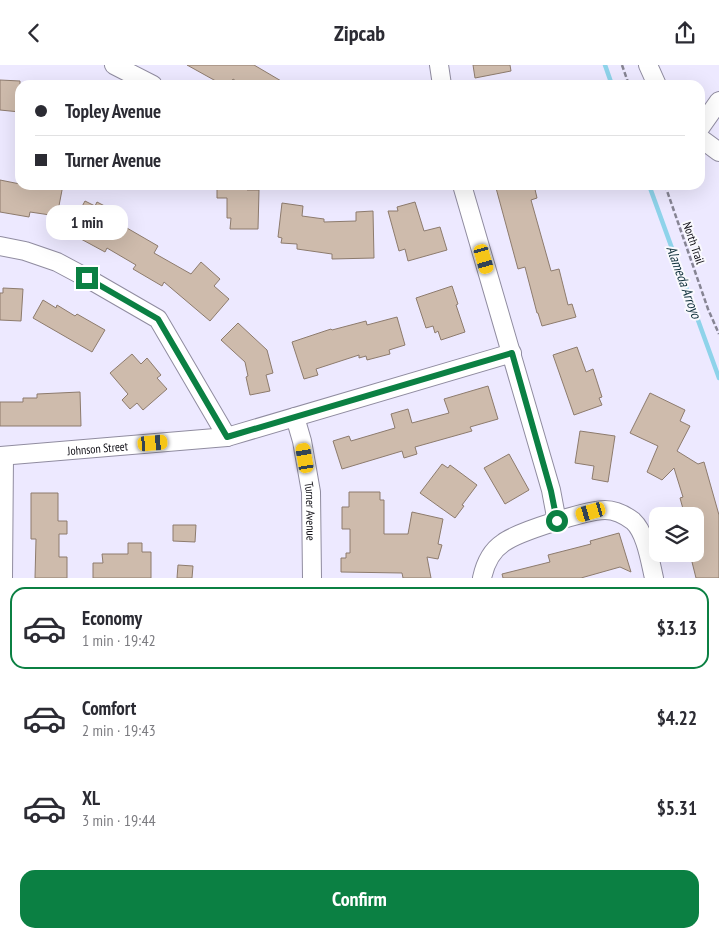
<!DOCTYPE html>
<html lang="en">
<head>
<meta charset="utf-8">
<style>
	:root { --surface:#fff; --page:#f2f2f3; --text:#2b2b33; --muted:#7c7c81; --line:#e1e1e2; --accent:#0b8043 }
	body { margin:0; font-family:"PT Sans Narrow",sans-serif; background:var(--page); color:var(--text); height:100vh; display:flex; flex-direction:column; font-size:19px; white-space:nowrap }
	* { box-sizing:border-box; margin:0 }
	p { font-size:16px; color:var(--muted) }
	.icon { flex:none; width:28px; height:28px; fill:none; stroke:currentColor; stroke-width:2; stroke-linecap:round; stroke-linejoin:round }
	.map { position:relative; height:513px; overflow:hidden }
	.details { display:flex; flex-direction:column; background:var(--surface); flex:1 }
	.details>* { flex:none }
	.banner { position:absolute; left:15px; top:15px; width:690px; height:110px; border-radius:15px; box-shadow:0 5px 20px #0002; display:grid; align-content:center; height:110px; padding:0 20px; background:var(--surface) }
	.fabs { position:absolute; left:649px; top:442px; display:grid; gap:10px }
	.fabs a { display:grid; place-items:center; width:55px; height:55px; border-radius:10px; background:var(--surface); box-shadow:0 5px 20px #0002; font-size:25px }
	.end { position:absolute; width:22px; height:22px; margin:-11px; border:6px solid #0b8043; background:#fff; box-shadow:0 0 0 2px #fff }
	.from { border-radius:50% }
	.bubble { position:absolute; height:35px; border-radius:15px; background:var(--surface); box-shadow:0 5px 20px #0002; font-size:16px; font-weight:600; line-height:35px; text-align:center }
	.car { position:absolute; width:15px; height:30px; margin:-15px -8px; border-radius:6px; box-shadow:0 0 4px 1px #0007; background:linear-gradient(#f5c518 24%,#345 0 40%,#f5c518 0 76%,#345 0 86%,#f5c518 0) }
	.banner b { display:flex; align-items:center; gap:18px; height:48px; font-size:19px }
	.banner b+b { border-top:1px solid var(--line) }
	.banner i { width:12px; height:12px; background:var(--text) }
	ul { padding:9px 0 0; list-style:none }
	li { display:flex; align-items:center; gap:15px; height:82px; margin:0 10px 8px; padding:0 10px; border:2px solid transparent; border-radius:15px }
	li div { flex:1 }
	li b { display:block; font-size:19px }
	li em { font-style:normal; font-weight:600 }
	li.active { border-color:var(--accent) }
	li>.icon { width:45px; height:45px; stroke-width:1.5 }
	.button { display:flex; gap:10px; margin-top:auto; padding:10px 20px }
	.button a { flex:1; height:58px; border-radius:15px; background:var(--accent); color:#fff; font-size:20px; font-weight:600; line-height:58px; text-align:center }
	header { display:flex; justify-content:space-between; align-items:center; height:65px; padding:0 20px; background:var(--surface); font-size:22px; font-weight:600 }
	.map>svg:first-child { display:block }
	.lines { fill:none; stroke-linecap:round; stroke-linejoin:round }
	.stream { stroke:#8ed3ea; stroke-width:4.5 }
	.building { fill:#cebbac; stroke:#8d7b6d }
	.minor-casing { stroke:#908ca0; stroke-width:20 }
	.path { stroke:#868493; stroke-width:2.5; stroke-dasharray:5 2.5; stroke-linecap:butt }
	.minor { stroke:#fff; stroke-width:18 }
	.route { stroke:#0b8043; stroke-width:6 }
	.labels { text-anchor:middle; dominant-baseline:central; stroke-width:4; stroke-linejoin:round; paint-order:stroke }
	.street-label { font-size:12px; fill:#0f0e15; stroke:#f9f9fd }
	.water-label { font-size:14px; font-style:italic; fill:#12333d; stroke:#f9f9fd }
</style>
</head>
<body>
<header><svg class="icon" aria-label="back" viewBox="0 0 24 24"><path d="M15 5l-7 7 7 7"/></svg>Zipcab<svg class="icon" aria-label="share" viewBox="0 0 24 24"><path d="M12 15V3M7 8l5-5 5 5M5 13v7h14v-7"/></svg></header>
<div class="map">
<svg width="719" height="513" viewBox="0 0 719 513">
	<rect width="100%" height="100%" fill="#ede9ff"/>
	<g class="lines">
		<g class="stream">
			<path d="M605,0l7,20"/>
			<path d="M649,120l70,193"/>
		</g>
	</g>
	<g class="building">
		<path d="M187,0h67l34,20h-46l-9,-6 -4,6h-6z"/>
		<path d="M473,0h37l1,6 -36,7z"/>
		<path d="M0,15l20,1v31l-20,-2z"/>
		<path d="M0,115l20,4v1h43l-6,31 -27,-4 -1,5 -29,-5z"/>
		<path d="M217,120l30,1v4h12l-1,39h-28l1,-11h-4v-20h-10z"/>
		<path d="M508,120h26l3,13 -6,2 20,71 8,-2 9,36 4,-1 4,13 -34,9 -4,-13h-1l-12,-46 -7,2 -22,-81z"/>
		<path d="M85,136l10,5 2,-4 27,14 -4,8 38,22 -4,7 37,21 10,-12 19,17 -6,7 15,13 -19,22 -46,-39 -2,4 -29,-17 3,-4 -29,-17 -2,4 -37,-20z"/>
		<path d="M415,137l9,29 16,-4 7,23 -39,11 -3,-12 -6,2 -11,-40h10l-1,-4z"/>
		<path d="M282,138l21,3 -1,10 22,3v3l32,-1v-9l17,-1 1,47 -42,1v-5l-35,-5v-5l-16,-1 1,-5 -4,-1z"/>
		<path d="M452,221l6,18 -2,1 9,27 -24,8 -3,-9 -3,2 -2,-7 -7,2 -10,-30z"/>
		<path d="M3,223l20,1 -2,32 -21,-1v-27h3z"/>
		<path d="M43,235l13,8 1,-3 18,11 2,-2 28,16 -13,22 -59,-34z"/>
		<path d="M397,252l8,28 -16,5 1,4 -23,6 -1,-4 -7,2v-3l-43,14 2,6 -14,4 -12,-37 39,-13 1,1 34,-9 1,4z"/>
		<path d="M238,258l29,27 6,23 -7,2 4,16 -20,4 -4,-18 2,-1 -3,-14 -24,-22z"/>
		<path d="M577,282l9,25 7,-3 9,28 -3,1 3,7 -28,10 -21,-60z"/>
		<path d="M132,289l9,10 6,-6 14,17 -4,3 10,11 -24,21 -6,-7 -7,6 -8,-9 6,-6 -18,-21z"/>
		<path d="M488,321l10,33 -28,8 2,4 -57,16 2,7 -13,4 -2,-7 -60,18 -9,-28 16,-5 2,5 44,-13 -4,-14 17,-5 4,14 37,-10 -5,-14z"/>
		<path d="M80,327l1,34h-81v-24h23v-4h14v-4z"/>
		<path d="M650,328l35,17 -5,11 10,5 -13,25 21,13 6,-2 15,53v63h-23l-6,-24h5v-38h-10l-5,-18 3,-1 -9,-29 -12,12 -15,-8 11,-26 -28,-13z"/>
		<path d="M580,366l35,5 -7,46 -16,-3 2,-13 -19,-3z"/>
		<path d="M509,389l20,36 -24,14 -21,-36z"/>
		<path d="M442,399l6,4 2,-3 27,20 -15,20 2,1 -9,12 -35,-25z"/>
		<path d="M349,427h31v8h4v34h24l4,-22 31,7 -5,25 4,1 -4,14 -11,-2 4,21h-28l-1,-5 -61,-1v-14h5v-5h4v-24h-8v-22h7z"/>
		<path d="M31,428h27v28h9v13h-8v23h8v21h-32l1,-39h-5z"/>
		<path d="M173,460h23l-1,17 -22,-1z"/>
		<path d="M619,468l12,39 -11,-5 -39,11h-78l-1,-4 48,-12 -2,-7 43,-11 -1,-3z"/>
		<path d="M128,478h14v9h9v26h-58v-15h10l-1,-9h26z"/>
		<path d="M178,500l15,1 -1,12h-15z"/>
	</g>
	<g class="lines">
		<g class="minor-casing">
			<g id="minor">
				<path d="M114,0l39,20"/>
				<path d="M439,0l3,20"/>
				<path d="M648,0l9,20"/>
				<path d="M700,63l19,-27"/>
				<path d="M700,73l19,14"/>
				<path d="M462,120l89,305 6,32"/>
				<path d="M0,181l25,5 32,11 30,16 71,41 69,118"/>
				<path id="s1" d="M295,352l7,24 9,51 1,86"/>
				<path id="s2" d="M0,391l227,-19 285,-84"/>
				<path d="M3,513l1,-122"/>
				<path d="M482,513c3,-14 9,-27 21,-35 14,-11 84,-33 102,-33 10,0 20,5 28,11 13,12 17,40 21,57"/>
			</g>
		</g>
		<g class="path">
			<path d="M622,0l7,20"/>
			<path d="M665,120l43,124 11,25"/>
		</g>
		<use href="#minor" class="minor"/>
	</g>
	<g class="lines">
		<path class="route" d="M87,213l71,41 69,118 285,-84 39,138 6,30"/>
	</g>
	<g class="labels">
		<g class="street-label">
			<text transform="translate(694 178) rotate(71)">North Trail</text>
			<text stroke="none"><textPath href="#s2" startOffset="98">Johnson Street</textPath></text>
			<text stroke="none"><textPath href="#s1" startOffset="96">Turner Avenue</textPath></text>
		</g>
		<g class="water-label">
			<text transform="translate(684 217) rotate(70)">Alameda Arroyo</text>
		</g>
	</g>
</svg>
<div class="fabs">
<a><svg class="icon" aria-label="layers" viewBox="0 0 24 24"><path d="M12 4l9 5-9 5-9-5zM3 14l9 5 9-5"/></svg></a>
</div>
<i class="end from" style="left:557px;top:456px"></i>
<i class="end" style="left:87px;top:213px"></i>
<div class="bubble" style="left:46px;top:140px;width:82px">1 min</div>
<i class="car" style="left:484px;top:194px;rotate:164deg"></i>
<i class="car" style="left:153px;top:378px;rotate:85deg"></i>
<i class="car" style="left:305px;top:393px;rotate:350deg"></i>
<i class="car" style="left:591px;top:447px;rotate:254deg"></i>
<div class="banner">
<b><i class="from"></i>Topley Avenue</b>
<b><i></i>Turner Avenue</b>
</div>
</div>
<section class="details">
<ul>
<li class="active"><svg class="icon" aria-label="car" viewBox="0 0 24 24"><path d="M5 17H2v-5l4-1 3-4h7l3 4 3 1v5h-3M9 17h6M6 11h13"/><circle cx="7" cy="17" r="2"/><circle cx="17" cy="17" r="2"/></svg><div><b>Economy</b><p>1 min · 19:42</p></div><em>$3.13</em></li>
<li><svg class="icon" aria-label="car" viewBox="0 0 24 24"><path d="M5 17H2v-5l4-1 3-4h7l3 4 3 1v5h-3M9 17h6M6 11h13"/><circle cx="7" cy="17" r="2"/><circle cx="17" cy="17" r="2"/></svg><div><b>Comfort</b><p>2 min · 19:43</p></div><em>$4.22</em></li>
<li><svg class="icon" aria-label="car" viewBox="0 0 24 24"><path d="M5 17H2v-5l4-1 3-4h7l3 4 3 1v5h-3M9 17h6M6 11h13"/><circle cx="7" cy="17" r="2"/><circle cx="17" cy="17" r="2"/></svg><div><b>XL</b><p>3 min · 19:44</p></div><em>$5.31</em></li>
</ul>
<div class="button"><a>Confirm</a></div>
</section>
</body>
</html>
